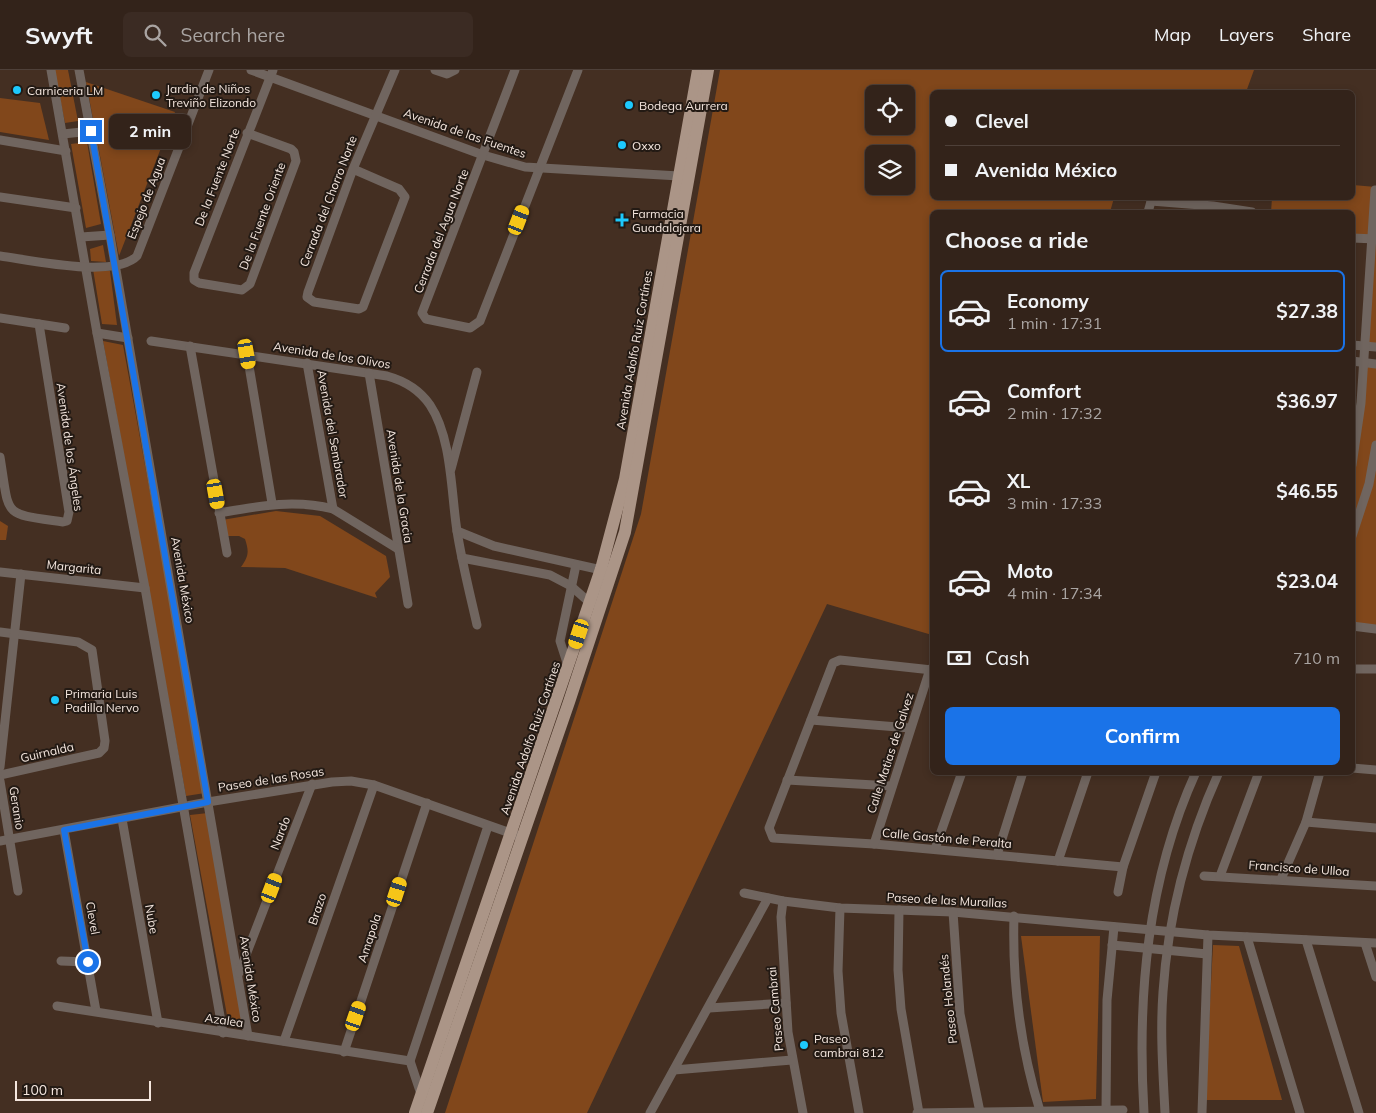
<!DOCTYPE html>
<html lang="en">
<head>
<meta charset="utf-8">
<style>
	:root { --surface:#33231a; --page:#3b2b23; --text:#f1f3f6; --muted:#a9a4a2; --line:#4e4039; --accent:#1a73e8 }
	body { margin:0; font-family:Mulish,sans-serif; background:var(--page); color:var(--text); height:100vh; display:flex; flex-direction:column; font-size:19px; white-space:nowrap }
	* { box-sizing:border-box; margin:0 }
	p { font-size:16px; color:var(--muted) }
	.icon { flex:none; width:28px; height:28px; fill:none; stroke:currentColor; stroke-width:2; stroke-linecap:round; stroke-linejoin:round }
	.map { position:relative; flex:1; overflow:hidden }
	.side { position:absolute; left:930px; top:140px; width:425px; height:565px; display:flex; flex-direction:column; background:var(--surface); border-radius:8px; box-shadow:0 2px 8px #0003,0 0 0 1px var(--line) }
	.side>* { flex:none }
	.hud { position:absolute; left:930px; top:20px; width:425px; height:110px; border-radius:8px; box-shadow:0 2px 8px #0003,0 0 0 1px var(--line); display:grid; align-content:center; height:110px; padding:0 15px; background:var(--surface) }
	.tools { position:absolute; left:865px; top:15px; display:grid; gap:10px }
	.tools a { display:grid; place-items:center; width:50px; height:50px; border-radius:8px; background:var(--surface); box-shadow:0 2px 8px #0003,0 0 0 1px var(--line); font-size:25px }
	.scale { position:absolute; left:15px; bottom:12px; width:136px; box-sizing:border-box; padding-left:5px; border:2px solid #f4e6de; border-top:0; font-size:14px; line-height:18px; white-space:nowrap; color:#f4e6de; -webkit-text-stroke:4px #231a14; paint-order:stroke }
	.end { position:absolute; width:22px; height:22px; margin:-11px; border:6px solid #1a73e8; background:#fff; box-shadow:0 0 0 2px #fff }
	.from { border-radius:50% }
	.bubble { position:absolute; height:35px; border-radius:8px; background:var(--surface); box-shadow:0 2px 8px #0003,0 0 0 1px var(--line); font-size:16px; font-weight:700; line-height:35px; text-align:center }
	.car { position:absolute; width:15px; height:30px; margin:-15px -8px; border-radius:6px; box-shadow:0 0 4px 1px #0007; background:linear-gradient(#f5c518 24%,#345 0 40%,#f5c518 0 76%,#345 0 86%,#f5c518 0) }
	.hud b { display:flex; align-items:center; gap:18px; height:48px; font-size:19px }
	.hud b+b { border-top:1px solid var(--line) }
	.hud i { width:12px; height:12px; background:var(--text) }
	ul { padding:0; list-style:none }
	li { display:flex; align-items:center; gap:15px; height:82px; margin:0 10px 8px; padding:0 5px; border:2px solid transparent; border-radius:8px }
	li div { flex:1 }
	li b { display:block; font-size:19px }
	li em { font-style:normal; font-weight:700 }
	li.current { border-color:var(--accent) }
	li>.icon { width:45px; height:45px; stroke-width:1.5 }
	h2 { padding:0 15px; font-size:22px; line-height:60px }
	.pay { display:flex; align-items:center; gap:12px; height:55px; padding:0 15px; font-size:19px }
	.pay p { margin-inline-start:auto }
	.button { display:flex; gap:10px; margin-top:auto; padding:10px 15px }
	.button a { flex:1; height:58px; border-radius:8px; background:var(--accent); color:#fff; font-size:20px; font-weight:700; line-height:58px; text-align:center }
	header { display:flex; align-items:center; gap:30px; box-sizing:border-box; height:70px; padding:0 25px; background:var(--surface); border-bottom:1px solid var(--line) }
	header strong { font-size:24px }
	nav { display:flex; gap:28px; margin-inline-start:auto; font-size:18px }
	.search { width:350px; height:45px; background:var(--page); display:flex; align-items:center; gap:12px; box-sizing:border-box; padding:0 18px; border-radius:8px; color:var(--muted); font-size:19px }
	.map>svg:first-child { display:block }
	.green { fill:#81471b; fill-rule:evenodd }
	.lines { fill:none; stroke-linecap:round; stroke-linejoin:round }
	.minor { stroke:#70655f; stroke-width:9 }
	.primary { stroke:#ab9587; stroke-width:12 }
	.route { stroke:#1a73e8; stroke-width:6 }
	.poi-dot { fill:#1dc9fd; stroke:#231a14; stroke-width:2 }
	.labels { text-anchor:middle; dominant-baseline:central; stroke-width:4; stroke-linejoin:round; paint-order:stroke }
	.poi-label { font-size:12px; fill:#f4e6de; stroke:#231a14; text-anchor:start }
	.street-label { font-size:12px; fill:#f4e6de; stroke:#231a14 }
</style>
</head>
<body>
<header>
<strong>Swyft</strong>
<div class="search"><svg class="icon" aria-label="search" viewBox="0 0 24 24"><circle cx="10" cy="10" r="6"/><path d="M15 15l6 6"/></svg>Search here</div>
<nav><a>Map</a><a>Layers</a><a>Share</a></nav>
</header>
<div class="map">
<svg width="1376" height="1043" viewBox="0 0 1376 1043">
	<rect width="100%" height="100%" fill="#442f22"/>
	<g class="green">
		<path d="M54,0h14l10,51 -13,2z"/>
		<path d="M720,0h534l-8,22h-314v106h182l-4,14h-178v423l-105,-31 -240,509h-142l196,-599zM874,24h32v32h-32zM874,84h32v32h-32z"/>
		<path d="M86,12l89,30 -56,144z"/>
		<path d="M0,28l40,5 9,37 -49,-8z"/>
		<path d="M87,72l14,82 -15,4 -15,-84z"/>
		<path d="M1353,115l23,2v160l-11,-1 7,-107 -19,-1 -1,-26h-81l1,-14h80z"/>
		<path d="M103,175l3,17 -15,-1 -1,-12z"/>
		<path d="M93,199l17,2 7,54 -15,-1z"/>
		<path d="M103,271l20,4 82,448 -19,3z"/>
		<path d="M1364,292l12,2v265l-23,-3 -1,-161z"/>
		<path d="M276,441l44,5 66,40 4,21 -15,16 2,5 -92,-30 -44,-1c8,-11 8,-16 4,-28l-6,-3h-11l-6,-16z"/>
		<path d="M0,451l8,5 -2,14h-6z"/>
		<path d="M208,743l38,216 -17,-3 -39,-211z"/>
		<path d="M1021,866h79l-4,163 -53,3z"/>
		<path d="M1213,875l26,1 43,154h-77z"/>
	</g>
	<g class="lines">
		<g class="minor">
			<path d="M51,0l46,263 48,255 78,445"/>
			<path d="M79,0l31,165 138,801"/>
			<path d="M251,0l232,85 42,12 154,9"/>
			<path d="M435,0l12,4 8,-4"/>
			<path d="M515,0l-93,243 4,6 44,9 10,-7 98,-251"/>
			<path d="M247,63l44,16 3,3 2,9 -46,123 -8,6 -43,-7 -5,-3v-7l79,-203"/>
			<path d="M63,64l28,-3"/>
			<path d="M0,70l66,11"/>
			<path d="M353,99l46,20 6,8 -42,110 -4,2 -45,-7 -7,-5 1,-5 45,-123 42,-99"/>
			<path d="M0,127l76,11"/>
			<path d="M1151,131l62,5 39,6"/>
			<path d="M1148,142l4,-14"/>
			<path d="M81,167l29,-2"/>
			<path d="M1352,168l24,1"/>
			<path d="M0,186c30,4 115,23 137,0l72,-186"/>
			<path d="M0,248l65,10"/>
			<path d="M97,263l31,5"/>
			<path d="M151,271l236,35c18,5 32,13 43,29 22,33 21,88 27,126 5,32 13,63 20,94"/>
			<path d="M1352,275l24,2"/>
			<path d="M190,276l37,207"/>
			<path d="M247,284l25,149"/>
			<path d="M1352,291l24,3"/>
			<path d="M307,293l26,146"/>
			<path d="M369,303l39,231"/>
			<path d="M0,387c10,61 1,56 63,65l4,-1 2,-9 -30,-188"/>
			<path d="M1352,395l9,-62 14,-213"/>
			<path d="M451,399l26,-97"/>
			<path d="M219,443c40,-7 75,-14 114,-4l65,40"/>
			<path d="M457,461l37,15 112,25"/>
			<path d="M1352,466l17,-52 7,-39"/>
			<path d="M462,488l88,17 21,11 18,16 4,1"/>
			<path d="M0,502l145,16"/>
			<path d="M1352,556l24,3"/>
			<path d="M0,562l78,10 14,8 13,91 -1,7 -5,5 -99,22"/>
			<path d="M568,596l-8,-25 16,-76"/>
			<path d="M1352,599h24"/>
			<path d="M932,600l-92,-10 -7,3 -64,165 4,10 101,6 249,23"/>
			<path d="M811,650l99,8"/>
			<path d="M0,697l21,-193"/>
			<path d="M1352,698l24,2"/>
			<path d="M787,710l105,6"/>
			<path d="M0,711l18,110"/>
			<path d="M122,749l36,204"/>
			<path d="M1306,752l70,6"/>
			<path d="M64,760l32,181"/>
			<path d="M0,771l208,-39 124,-20 19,-1 23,4 142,50"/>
			<path d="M874,774l56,-175"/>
			<path d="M935,779l27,-77"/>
			<path d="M997,785l26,-83"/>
			<path d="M1058,791l30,-89"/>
			<path d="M1204,806l172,10"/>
			<path d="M1220,806l39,-104"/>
			<path d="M1281,809l25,-57 14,-50"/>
			<path d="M1118,822l5,-25 33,-95"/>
			<path d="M744,823l39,8 57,7 113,4 255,23 168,8"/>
			<path d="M783,831l-2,16 7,115 15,81"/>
			<path d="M840,838l-2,63 3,42 18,100"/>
			<path d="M899,840l-1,60 3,39 18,104"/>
			<path d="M953,842l7,102 20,98"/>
			<path d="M1014,846c-2,68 6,130 26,195"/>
			<path d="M1247,867l53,176"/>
			<path d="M1306,870l53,173"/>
			<path d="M1365,873l11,34"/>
			<path d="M1112,875l95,9"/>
			<path d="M61,891l27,1"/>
			<path d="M239,903l73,-189"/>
			<path d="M57,936l353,55 11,33"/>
			<path d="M709,938l77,-5"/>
			<path d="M284,971l90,-256"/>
			<path d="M344,982l83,-249"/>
			<path d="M410,991l78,-235"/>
			<path d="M674,1000l118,-10"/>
			<path d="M1106,1041l1,-111 7,-73"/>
			<path d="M650,1043l118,-215"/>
			<path d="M917,1043l206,-3"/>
			<path d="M1144,1043c-7,-117 3,-233 52,-341"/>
			<path d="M1165,1043c-2,-40 -5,-81 -2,-121 5,-75 25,-151 56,-220"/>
			<path d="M1202,1043l6,-178"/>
		</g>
		<g class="primary">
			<path d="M415,1043l186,-544 24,-90 73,-409"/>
			<path d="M427,1043l142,-411 56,-170 83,-462"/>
		</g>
	</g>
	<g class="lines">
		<path class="route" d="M88,892l-24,-132 144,-28 -117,-671"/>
	</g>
	<g class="poi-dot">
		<circle cx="17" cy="20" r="5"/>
		<circle cx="156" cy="25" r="5"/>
		<circle cx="629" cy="35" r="5"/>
		<circle cx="622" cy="75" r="5"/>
		<path d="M619.5 142.5h5v5h5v5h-5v5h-5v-5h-5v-5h5z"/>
		<circle cx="55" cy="630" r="5"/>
		<circle cx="804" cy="975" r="5"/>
	</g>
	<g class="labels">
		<g class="poi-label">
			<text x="166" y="18">Jardin de Niños<tspan x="166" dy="14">Treviño Elizondo</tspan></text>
			<text x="27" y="20">Carniceria LM</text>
			<text x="639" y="35">Bodega Aurrera</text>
			<text x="632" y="75">Oxxo</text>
			<text x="632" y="143">Farmacia<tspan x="632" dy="14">Guadalajara</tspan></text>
			<text x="65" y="623">Primaria Luis<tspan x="65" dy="14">Padilla Nervo</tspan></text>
			<text x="814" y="968">Paseo<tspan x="814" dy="14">cambrai 812</tspan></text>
		</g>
		<g class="street-label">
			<text transform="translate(465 63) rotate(19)">Avenida de las Fuentes</text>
			<text transform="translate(217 107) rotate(-69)">De la Fuente Norte</text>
			<text transform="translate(146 128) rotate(-69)">Espejo de Agua</text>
			<text transform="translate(328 131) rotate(-69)">Cerrada del Chorro Norte</text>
			<text transform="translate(262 146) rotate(-70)">De la Fuente Oriente</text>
			<text transform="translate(441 161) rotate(-69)">Cerrada del Agua Norte</text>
			<text transform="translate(634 280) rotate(-80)">Avenida Adolfo Ruiz Cortínes</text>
			<text transform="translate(332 285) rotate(9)">Avenida de los Olivos</text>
			<text transform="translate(333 364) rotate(80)">Avenida del Sembrador</text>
			<text transform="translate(70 377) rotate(82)">Avenida de los Ángeles</text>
			<text transform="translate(400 416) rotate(81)">Avenida de la Gracia</text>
			<text transform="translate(74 497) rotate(6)">Margarita</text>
			<text transform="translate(183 510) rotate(80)">Avenida México</text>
			<text transform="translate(530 668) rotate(-71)">Avenida Adolfo Ruiz Cortínes</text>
			<text transform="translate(47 682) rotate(-13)">Guirnalda</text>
			<text transform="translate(890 683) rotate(-72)">Calle Matias de Galvez</text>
			<text transform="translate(271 709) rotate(-9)">Paseo de las Rosas</text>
			<text transform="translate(17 738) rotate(81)">Geranio</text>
			<text transform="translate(280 763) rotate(-69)">Nardo</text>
			<text transform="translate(947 768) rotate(5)">Calle Gastón de Peralta</text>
			<text transform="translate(1299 798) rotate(4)">Francisco de Ulloa</text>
			<text transform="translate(947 830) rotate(3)">Paseo de las Murallas</text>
			<text transform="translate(317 839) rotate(-71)">Brazo</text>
			<text transform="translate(93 848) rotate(80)">Clevel</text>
			<text transform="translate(152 849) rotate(80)">Nube</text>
			<text transform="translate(369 868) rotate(-72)">Amapola</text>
			<text transform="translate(251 909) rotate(81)">Avenida México</text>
			<text transform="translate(948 929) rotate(-96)">Paseo Holandés</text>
			<text transform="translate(775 939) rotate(-95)">Paseo Cambrai</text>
			<text transform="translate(224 950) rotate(8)">Azalea</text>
		</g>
	</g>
</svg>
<div class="tools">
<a><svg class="icon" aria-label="locate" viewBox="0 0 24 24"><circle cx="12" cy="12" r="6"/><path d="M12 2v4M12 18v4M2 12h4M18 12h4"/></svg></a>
<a><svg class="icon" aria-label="layers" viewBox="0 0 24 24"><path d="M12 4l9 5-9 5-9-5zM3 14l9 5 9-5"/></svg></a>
</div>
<div class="scale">100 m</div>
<i class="end from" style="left:88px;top:892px"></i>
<i class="end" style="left:91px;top:61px"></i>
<div class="bubble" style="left:109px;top:44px;width:82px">2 min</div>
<i class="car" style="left:519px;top:150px;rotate:21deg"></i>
<i class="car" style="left:247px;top:284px;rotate:170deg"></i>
<i class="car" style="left:216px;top:424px;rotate:170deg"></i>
<i class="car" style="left:579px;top:564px;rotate:198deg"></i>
<i class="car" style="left:272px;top:818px;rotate:21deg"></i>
<i class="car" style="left:397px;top:822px;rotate:18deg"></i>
<i class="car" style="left:356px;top:946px;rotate:19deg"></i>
<div class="hud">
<b><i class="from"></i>Clevel</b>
<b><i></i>Avenida México</b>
</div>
<section class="side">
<h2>Choose a ride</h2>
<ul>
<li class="current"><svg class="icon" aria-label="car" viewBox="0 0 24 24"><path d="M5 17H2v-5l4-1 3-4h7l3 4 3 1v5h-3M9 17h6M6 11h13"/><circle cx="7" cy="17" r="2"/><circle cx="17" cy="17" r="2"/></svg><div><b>Economy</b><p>1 min · 17:31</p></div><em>$27.38</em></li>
<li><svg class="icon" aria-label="car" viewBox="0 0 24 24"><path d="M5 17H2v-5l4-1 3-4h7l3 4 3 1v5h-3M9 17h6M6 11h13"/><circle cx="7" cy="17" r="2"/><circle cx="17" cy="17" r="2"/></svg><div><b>Comfort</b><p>2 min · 17:32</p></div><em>$36.97</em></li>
<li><svg class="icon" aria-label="car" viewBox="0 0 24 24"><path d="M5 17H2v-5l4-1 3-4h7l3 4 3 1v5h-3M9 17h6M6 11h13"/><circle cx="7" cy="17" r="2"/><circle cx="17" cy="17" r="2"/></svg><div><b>XL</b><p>3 min · 17:33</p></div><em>$46.55</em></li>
<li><svg class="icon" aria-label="car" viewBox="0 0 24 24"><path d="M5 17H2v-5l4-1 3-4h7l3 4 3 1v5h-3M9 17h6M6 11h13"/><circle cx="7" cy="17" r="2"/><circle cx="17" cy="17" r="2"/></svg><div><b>Moto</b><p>4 min · 17:34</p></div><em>$23.04</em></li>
</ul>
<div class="pay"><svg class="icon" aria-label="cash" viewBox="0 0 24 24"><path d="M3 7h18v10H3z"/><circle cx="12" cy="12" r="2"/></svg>Cash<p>710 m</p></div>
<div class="button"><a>Confirm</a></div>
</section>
</div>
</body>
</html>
